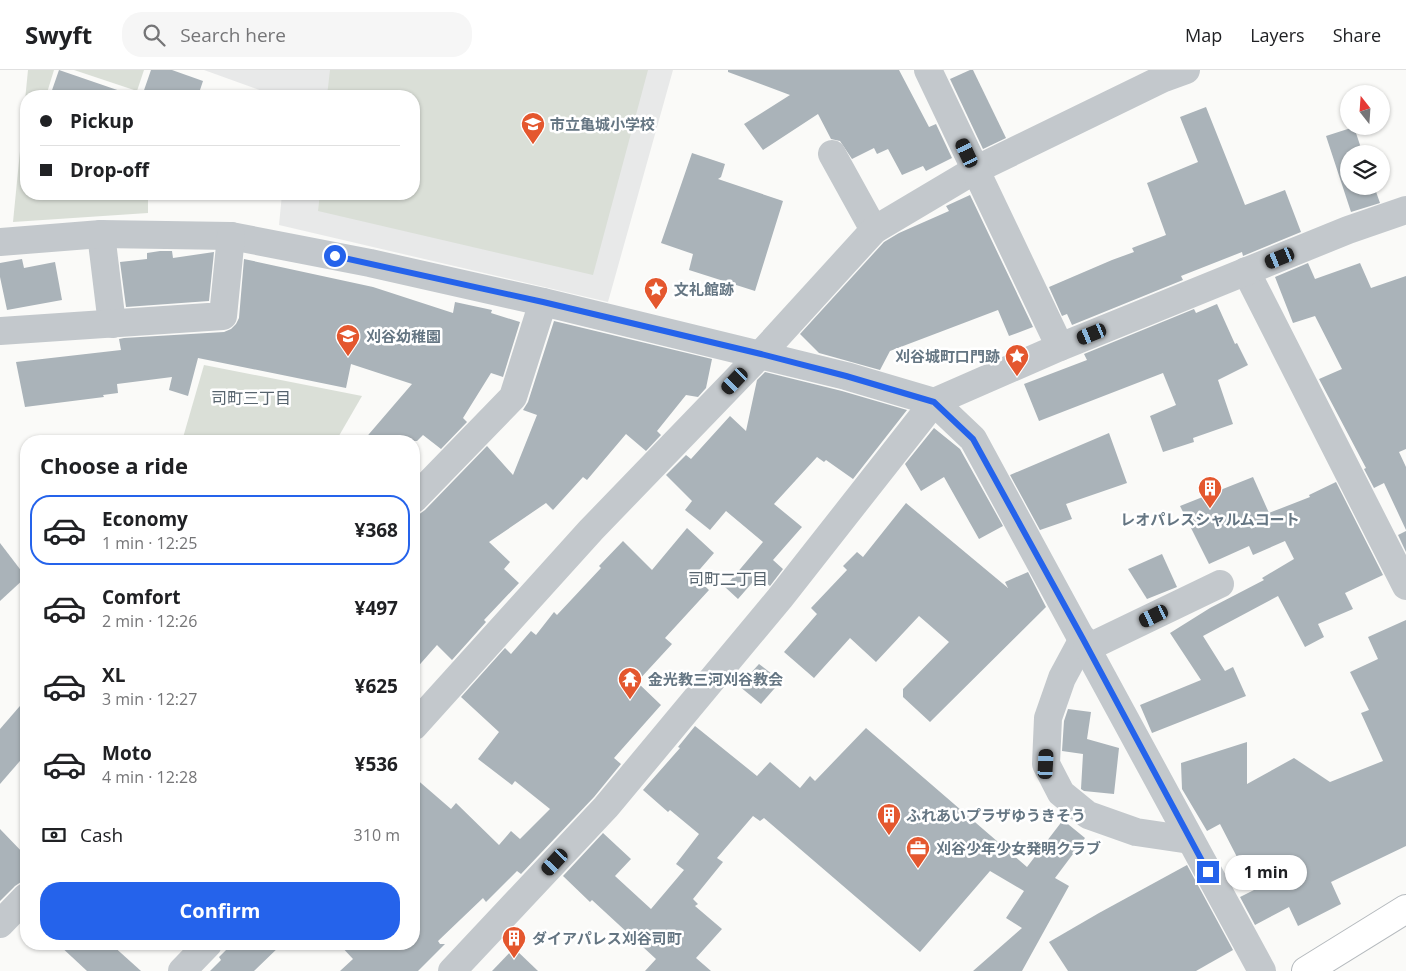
<!DOCTYPE html>
<html lang="en">
<head>
<meta charset="utf-8">
<style>
	:root { --surface:#fff; --page:#f6f6f6; --text:#202124; --muted:#757577; --line:#e0e0e0; --accent:#2563eb }
	body { margin:0; font-family:"Open Sans","Noto Sans JP",sans-serif; background:var(--page); color:var(--text); height:100vh; display:flex; flex-direction:column; font-size:19px; white-space:nowrap }
	* { box-sizing:border-box; margin:0 }
	p { font-size:16px; color:var(--muted) }
	.icon { flex:none; width:28px; height:28px; fill:none; stroke:currentColor; stroke-width:2; stroke-linecap:round; stroke-linejoin:round }
	.map { position:relative; flex:1; overflow:hidden }
	.sheet { position:absolute; left:20px; top:365px; width:400px; height:515px; display:flex; flex-direction:column; background:var(--surface); border-radius:20px; box-shadow:0 1px 4px #0004 }
	.sheet>* { flex:none }
	.banner { position:absolute; left:20px; top:20px; width:400px; height:110px; border-radius:20px; box-shadow:0 1px 4px #0004; display:grid; align-content:center; height:110px; padding:0 20px; background:var(--surface) }
	.needle { width:32px; rotate:343deg }
	.tools { position:absolute; left:1340px; top:15px; display:grid; gap:10px }
	.tools a { display:grid; place-items:center; width:50px; height:50px; border-radius:50%; background:var(--surface); box-shadow:0 1px 4px #0004; font-size:25px }
	.end { position:absolute; width:22px; height:22px; margin:-11px; border:6px solid #2563eb; background:#fff; box-shadow:0 0 0 2px #fff }
	.from { border-radius:50% }
	.bubble { position:absolute; height:35px; border-radius:18px; background:var(--surface); box-shadow:0 1px 4px #0004; font-size:16px; font-weight:700; line-height:35px; text-align:center }
	.car { position:absolute; width:15px; height:30px; margin:-15px -8px; border-radius:6px; box-shadow:0 0 4px 1px #0007; background:linear-gradient(#222 24%,#8ab4d8 0 40%,#222 0 76%,#8ab4d8 0 86%,#222 0) }
	.banner b { display:flex; align-items:center; gap:18px; height:48px; font-size:19px }
	.banner b+b { border-top:1px solid var(--line) }
	.banner i { width:12px; height:12px; background:var(--text) }
	ul { padding:0; list-style:none }
	li { display:flex; align-items:center; gap:15px; height:70px; margin:0 10px 8px; padding:0 10px; border:2px solid transparent; border-radius:20px }
	li div { flex:1 }
	li b { display:block; font-size:19px }
	li em { font-style:normal; font-weight:700 }
	li.selected { border-color:var(--accent) }
	li>.icon { width:45px; height:45px; stroke-width:1.5 }
	h2 { padding:0 20px; font-size:22px; line-height:60px }
	.pay { display:flex; align-items:center; gap:12px; height:55px; padding:0 20px; font-size:19px }
	.pay p { margin-inline-start:auto }
	.primary-button { display:flex; gap:10px; margin-top:auto; padding:10px 20px }
	.primary-button a { flex:1; height:58px; border-radius:20px; background:var(--accent); color:#fff; font-size:20px; font-weight:700; line-height:58px; text-align:center }
	header { display:flex; align-items:center; gap:30px; box-sizing:border-box; height:70px; padding:0 25px; background:var(--surface); border-bottom:1px solid var(--line) }
	header strong { font-size:24px }
	nav { display:flex; gap:28px; margin-inline-start:auto; font-size:18px }
	.search { width:350px; height:45px; background:var(--page); display:flex; align-items:center; gap:12px; box-sizing:border-box; padding:0 18px; border-radius:20px; color:var(--muted); font-size:19px }
	.map>svg:first-child { display:block }
	.built { fill:#e8e9e9 }
	.green { fill:#dadfd7 }
	.building { fill:#aab3b9 }
	.lines { fill:none; stroke-linecap:round; stroke-linejoin:round }
	.major-casing { stroke:#b5babe; stroke-width:30 }
	.minor { stroke:#c3c8cc; stroke-width:28 }
	.major { stroke:#fff; stroke-width:28 }
	.route { stroke:#2563eb; stroke-width:6 }
	.labels { text-anchor:middle; dominant-baseline:central; stroke-width:5; stroke-linejoin:round; paint-order:stroke }
	.poi-label { font-size:15px; font-weight:bold; fill:#657683; stroke:#fff; text-anchor:start }
	.neighbourhood-label { font-size:16px; fill:#57646e; stroke:#fff }
</style>
</head>
<body>
<header>
<strong>Swyft</strong>
<div class="search"><svg class="icon" aria-label="search" viewBox="0 0 24 24"><circle cx="10" cy="10" r="6"/><path d="M15 15l6 6"/></svg>Search here</div>
<nav><a>Map</a><a>Layers</a><a>Share</a></nav>
</header>
<div class="map">
<svg width="1406" height="901" viewBox="0 0 1406 901">
	<rect width="100%" height="100%" fill="#fafaf8"/>
	<path class="built" d="M204,0h469l-65,232 -329,-77 3,-31h132v-98h-138z"/>
	<g class="green">
		<path d="M28,0h26l-8,26h-20v98h122v19l-135,9z"/>
		<path d="M74,0h70l-7,21z"/>
		<path d="M330,0h318l-55,205 -275,-64 2,-17h94v-98h-87z"/>
		<path d="M204,295l158,31 -26,45h-154z"/>
	</g>
	<g class="building">
		<path d="M59,0l67,23 -1,3h-75z"/>
		<path d="M151,0h21l31,11 -5,15h-56z"/>
		<path d="M728,0h171l30,57 7,-3 16,34 -26,13 -3,-5 -21,9 -14,-26 -11,5 -3,-6 -22,11 -12,-18 -9,-2 -13,-25 -55,36 -19,-26 46,-29 -62,-23z"/>
		<path d="M970,0h3l33,68 -23,11 -33,-70z"/>
		<path d="M1206,37l39,98 40,-15 16,42 -58,24 -1,-4 -61,24 2,4 -111,45 -5,-11 -5,2 -13,-29 63,-27 22,-8 -2,-4 34,-13 -19,-52 51,-21 -18,-45z"/>
		<path d="M1354,57l9,27h-14v32h25l6,17 -29,9 -25,-76z"/>
		<path d="M692,83l33,11 -4,13 -3,2 65,22 -28,90 -66,-21 4,-16 -32,-11z"/>
		<path d="M970,125l63,132 -24,9 -11,-26 -108,41 -10,19 -61,-17 -19,-19 84,-92 15,-9 50,-22 -3,-5z"/>
		<path d="M160,181h12l1,7 41,-6 -5,49 -83,6 -6,-45 27,-3v-6z"/>
		<path d="M22,189l2,9 31,-6 7,38 -55,10 -7,-33v-14z"/>
		<path d="M244,189l129,28 80,26 2,-11 37,8 -1,3 29,9 -17,55 -12,-4 -28,45 4,4 -26,27 -18,-14 -6,6h-54l49,-57 -61,-20 -5,24 -148,-30 -10,38 -19,-6 3,-13 -55,7 1,9 -15,2 1,2 -79,10 -9,-45 105,-12 -2,-11 5,-1 100,-6 7,-3 5,-5 3,-6z"/>
		<path d="M1308,193l7,16 45,-16 11,25 35,-12v173l-7,3 7,15v63l-22,-47 -10,5 -10,-19 2,-1 -47,-89 23,-10 -27,-53 -22,7 -18,-46z"/>
		<path d="M1217,234l18,40 2,-1 11,22 -30,15 15,44 -40,14 1,4 -31,10 -13,-36 26,-11 -13,-32 -124,48 -15,-37 63,-24 -3,-6 110,-45 2,4z"/>
		<path d="M554,251l158,38 -6,29 -8,9 -12,-2 -29,36 4,4 -15,16 -20,-17 -39,46 -4,-3 -30,33 -7,-7 -57,39 21,20 -6,7 15,14 -35,37 2,2 -34,38 -15,-15 -23,26v-153l11,-8 62,-64 26,29 24,-60 -14,-5 5,-8z"/>
		<path d="M765,302l77,19 65,19 -54,69 -27,-19 -2,2 -7,-5 -43,47 28,23 -29,33 10,9 -13,17 -12,-10 -20,23 -13,-12 38,-45 -37,-31 -16,19 -25,-20 7,-9 -26,-26 20,-20 5,4 39,-43 16,15 11,-51z"/>
		<path d="M934,358l26,21 43,77 -24,13 -35,-62 -23,14 -16,-27z"/>
		<path d="M1109,363l18,50 -61,21 6,15 -32,11 -30,-55z"/>
		<path d="M1253,407l16,36 41,-16 -1,-2 27,-13 47,93 -38,18 8,16 -35,15 6,13 -19,10 -27,-51 -75,40 22,35 8,-4 13,29 -94,37 -12,-28 61,-25 -31,-47 40,-25 54,-28 -2,-2 32,-19 -9,-18 -32,14 -4,-9 -40,18 -29,-58z"/>
		<path d="M906,433l102,85 -3,-6 23,-10 18,35 -116,115 -27,-25v-8l46,-47 -30,-26 -43,46 -26,-24 -36,40 -30,-26 33,-38 -6,-6 36,-38 -4,-4 14,-14 6,5z"/>
		<path d="M687,458l27,25 -20,23 15,14 -44,48 7,6 -35,38 24,23 -47,53 7,6 -27,33 -73,77 -4,-3 -31,31 -3,-4 -45,43 2,3h5l-27,27h-78l13,-12 -14,-15h75v-167l37,32 5,-6 43,42 12,-14 9,8 30,-30 -35,-28 -3,4 -34,-26 21,-27 -38,-35 44,-49 6,6 20,-23 5,4 18,-23 3,3 44,-47 -2,-2 24,-25 29,29z"/>
		<path d="M1406,461v21l-8,-17z"/>
		<path d="M0,473l26,34 -26,24z"/>
		<path d="M1162,484l15,33 -30,12 -19,-30z"/>
		<path d="M1406,550v226l-75,36 10,22 -43,22 -9,-19 -34,18 -15,-28 14,-7 -34,-66 -13,7 -25,-42 -1,-26 66,-21v42l47,-26 36,24 53,-21 -22,-48 8,-3 -19,-38 28,-13 -10,-22z"/>
		<path d="M759,594l22,17 -20,23 -22,-18z"/>
		<path d="M26,629v55l-26,30v-55z"/>
		<path d="M1068,639l23,3 -4,27 32,9 -5,46 -30,-3 -3,-2 2,-35 -21,-3 2,-30z"/>
		<path d="M695,656l62,50 13,-14 30,26 10,-12 5,5 51,-53 161,139 36,-47 22,18 -30,40 14,8 -47,85h-49l49,-43 -16,-10 18,-27 -34,-20 -70,81 -156,-134 -4,3 -7,-5 -36,42 6,4 -30,37 5,5 -3,2 27,23 -26,29 15,13h-66l11,-12 -64,-59 -2,2 -27,-26 40,-43 28,26 -16,17 36,33 33,-39 -8,-6 23,-30 -29,-24 -2,2 -25,-22 37,-42 -2,-1z"/>
		<path d="M0,759l26,27v26h-5l-6,4 -15,15z"/>
		<path d="M1187,795l46,85 -37,21h-128l-19,-29 50,-29z"/>
		<path d="M58,874h53l30,27h-54z"/>
		<path d="M232,874h50l-28,27h-44l11,-11 -2,-3z"/>
		<path d="M514,878l24,23h-46z"/>
	</g>
	<g class="lines">
		<g class="major-casing">
			<path id="major" d="M1306,901l100,-62"/>
		</g>
		<g class="minor">
			<path d="M832,84l42,76"/>
			<path d="M101,164l11,90"/>
			<path d="M0,172l101,-8 130,2 139,27 173,39 303,74 88,26 39,37 289,532"/>
			<path d="M1246,201l160,315"/>
			<path d="M0,261l223,-15 8,-80"/>
			<path d="M1060,277l288,-117 58,-20"/>
			<path d="M414,429l99,-102 30,-95"/>
			<path d="M1083,569l-21,39 -14,40 -2,46 15,29 27,22 48,17 54,8"/>
			<path d="M1087,578l133,-64"/>
			<path d="M414,656l177,-196 170,-176 113,-124 101,-60 189,-92 22,-8"/>
			<path d="M0,854l26,-27"/>
			<path d="M182,901l26,-27"/>
			<path d="M452,901l154,-164 174,-209 154,-196 126,-55 -132,-277"/>
		</g>
		<use href="#major" class="major"/>
	</g>
	<g class="lines">
		<path class="route" d="M335,186l208,46 218,52 85,22 88,26 39,37 110,200 125,233"/>
	</g>
	<defs>
		<g id="school-pin" transform="scale(1.25)"><path d="M0 17L-7.5 6A9.5 9.5 0 1 1 7.5 6Z" fill="#e4572e" stroke="#fff"/><path d="M0-5L7-2L0 1L-7-2ZM-4 1L0 2.5L4 1V4Q0 6-4 4Z" fill="#fff"/></g>
		<g id="sight-pin" transform="scale(1.25)"><path d="M0 17L-7.5 6A9.5 9.5 0 1 1 7.5 6Z" fill="#e4572e" stroke="#fff"/><path d="M0-6L1.8-2.2L6-1.7L2.9 1.2L3.7 5.4L0 3.3L-3.7 5.4L-2.9 1.2L-6-1.7L-1.8-2.2Z" fill="#fff"/></g>
		<g id="building-pin" transform="scale(1.25)"><path d="M0 17L-7.5 6A9.5 9.5 0 1 1 7.5 6Z" fill="#e4572e" stroke="#fff"/><path d="M-4-6H4V6H1V3H-1V6H-4ZM-2.5-4.3h1.7v1.8h-1.7ZM.8-4.3h1.7v1.8H.8ZM-2.5-1h1.7V.8h-1.7ZM.8-1h1.7V.8H.8Z" fill="#fff"/></g>
		<g id="temple-pin" transform="scale(1.25)"><path d="M0 17L-7.5 6A9.5 9.5 0 1 1 7.5 6Z" fill="#e4572e" stroke="#fff"/><path d="M0-6L5-2H3V0L6.5 2.5H4V6H1.5V3h-3V6H-4V2.5H-6.5L-3 0V-2H-5Z" fill="#fff"/></g>
		<g id="office-pin" transform="scale(1.25)"><path d="M0 17L-7.5 6A9.5 9.5 0 1 1 7.5 6Z" fill="#e4572e" stroke="#fff"/><path d="M-6-3h4V-5.5h4V-3h4V5H-6ZM-1-4.5V-3h2v-1.5ZM-6 0V1H6V0Z" fill="#fff"/></g>
	</defs>
	<g fill-rule="evenodd">
		<use href="#school-pin" x="533" y="54"/>
		<use href="#sight-pin" x="656" y="219"/>
		<use href="#school-pin" x="348" y="266"/>
		<use href="#sight-pin" x="1017" y="286"/>
		<use href="#building-pin" x="1210" y="418"/>
		<use href="#temple-pin" x="630" y="609"/>
		<use href="#building-pin" x="889" y="745"/>
		<use href="#office-pin" x="918" y="778"/>
		<use href="#building-pin" x="514" y="868"/>
	</g>
	<g class="labels">
		<g class="poi-label">
			<text x="550" y="54">市立亀城小学校</text>
			<text x="674" y="219">文礼館跡</text>
			<text x="366" y="266">刈谷幼稚園</text>
			<text x="1000" y="286" text-anchor="end">刈谷城町口門跡</text>
			<text x="1210" y="449" text-anchor="middle">レオパレスシャルムコート</text>
			<text x="648" y="609">金光教三河刈谷教会</text>
			<text x="906" y="745">ふれあいプラザゆうきそう</text>
			<text x="936" y="778">刈谷少年少女発明クラブ</text>
			<text x="532" y="868">ダイアパレス刈谷司町</text>
		</g>
		<g class="neighbourhood-label">
			<text x="251" y="328">司町三丁目</text>
			<text x="728" y="509">司町二丁目</text>
		</g>
	</g>
</svg>
<div class="tools">
<a><svg class="needle" viewBox="-14 -14 28 28"><path d="M0-13l5 13h-10z" fill="#e53935"/><path d="M0 13l5-13h-10z" fill="#757577"/></svg></a>
<a><svg class="icon" aria-label="layers" viewBox="0 0 24 24"><path d="M12 4l9 5-9 5-9-5zM3 14l9 5 9-5"/></svg></a>
</div>
<i class="end from" style="left:335px;top:186px"></i>
<i class="end" style="left:1208px;top:802px"></i>
<div class="bubble" style="left:1225px;top:785px;width:82px">1 min</div>
<i class="car" style="left:967px;top:83px;rotate:335deg"></i>
<i class="car" style="left:1280px;top:188px;rotate:248deg"></i>
<i class="car" style="left:1092px;top:264px;rotate:248deg"></i>
<i class="car" style="left:735px;top:311px;rotate:224deg"></i>
<i class="car" style="left:1154px;top:546px;rotate:244deg"></i>
<i class="car" style="left:1046px;top:694px;rotate:3deg"></i>
<i class="car" style="left:555px;top:792px;rotate:223deg"></i>
<div class="banner">
<b><i class="from"></i>Pickup</b>
<b><i></i>Drop-off</b>
</div>
<section class="sheet">
<h2>Choose a ride</h2>
<ul>
<li class="selected"><svg class="icon" aria-label="car" viewBox="0 0 24 24"><path d="M5 17H2v-5l4-1 3-4h7l3 4 3 1v5h-3M9 17h6M6 11h13"/><circle cx="7" cy="17" r="2"/><circle cx="17" cy="17" r="2"/></svg><div><b>Economy</b><p>1 min · 12:25</p></div><em>¥368</em></li>
<li><svg class="icon" aria-label="car" viewBox="0 0 24 24"><path d="M5 17H2v-5l4-1 3-4h7l3 4 3 1v5h-3M9 17h6M6 11h13"/><circle cx="7" cy="17" r="2"/><circle cx="17" cy="17" r="2"/></svg><div><b>Comfort</b><p>2 min · 12:26</p></div><em>¥497</em></li>
<li><svg class="icon" aria-label="car" viewBox="0 0 24 24"><path d="M5 17H2v-5l4-1 3-4h7l3 4 3 1v5h-3M9 17h6M6 11h13"/><circle cx="7" cy="17" r="2"/><circle cx="17" cy="17" r="2"/></svg><div><b>XL</b><p>3 min · 12:27</p></div><em>¥625</em></li>
<li><svg class="icon" aria-label="car" viewBox="0 0 24 24"><path d="M5 17H2v-5l4-1 3-4h7l3 4 3 1v5h-3M9 17h6M6 11h13"/><circle cx="7" cy="17" r="2"/><circle cx="17" cy="17" r="2"/></svg><div><b>Moto</b><p>4 min · 12:28</p></div><em>¥536</em></li>
</ul>
<div class="pay"><svg class="icon" aria-label="cash" viewBox="0 0 24 24"><path d="M3 7h18v10H3z"/><circle cx="12" cy="12" r="2"/></svg>Cash<p>310 m</p></div>
<div class="primary-button"><a>Confirm</a></div>
</section>
</div>
</body>
</html>
